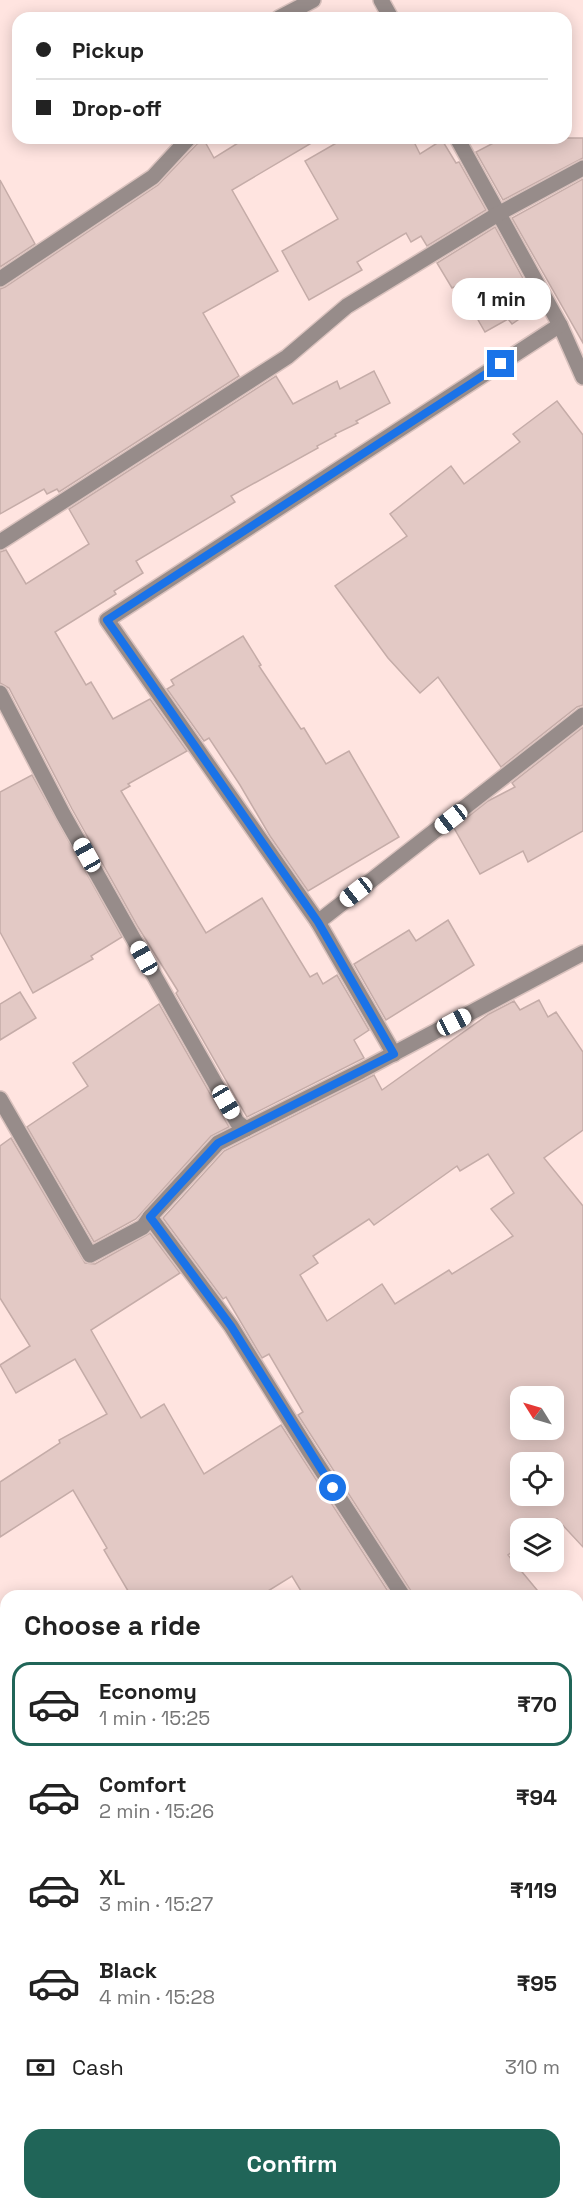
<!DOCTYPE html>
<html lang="en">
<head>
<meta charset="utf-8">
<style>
	:root { --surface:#fff; --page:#f2f2f2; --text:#222; --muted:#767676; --line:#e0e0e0; --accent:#206558 }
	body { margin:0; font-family:"Space Grotesk",sans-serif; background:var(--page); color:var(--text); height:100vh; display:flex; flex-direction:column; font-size:22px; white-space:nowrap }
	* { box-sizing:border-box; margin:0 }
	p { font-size:20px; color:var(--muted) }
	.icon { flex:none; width:33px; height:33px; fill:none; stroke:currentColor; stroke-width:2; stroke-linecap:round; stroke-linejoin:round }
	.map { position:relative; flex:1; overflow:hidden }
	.drawer { position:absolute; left:0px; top:1590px; width:584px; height:620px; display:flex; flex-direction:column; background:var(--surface); border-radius:18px 18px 0 0; box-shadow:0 3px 15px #0003 }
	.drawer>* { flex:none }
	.hud { position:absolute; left:12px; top:12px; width:560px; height:132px; border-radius:18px; box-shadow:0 3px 15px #0003; display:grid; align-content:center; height:132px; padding:0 24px; background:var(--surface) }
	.needle { width:39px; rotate:307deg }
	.controls { position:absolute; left:510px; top:1386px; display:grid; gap:12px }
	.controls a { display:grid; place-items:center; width:54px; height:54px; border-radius:12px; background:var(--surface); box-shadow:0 3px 15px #0003; font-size:30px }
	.end { position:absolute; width:27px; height:27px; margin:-14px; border:8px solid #1a73e8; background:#fff; box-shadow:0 0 0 3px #fff }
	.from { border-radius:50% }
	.bubble { position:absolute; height:42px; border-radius:18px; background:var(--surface); box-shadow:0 3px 15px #0003; font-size:20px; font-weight:800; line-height:42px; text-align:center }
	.car { position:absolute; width:18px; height:36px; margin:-18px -9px; border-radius:8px; box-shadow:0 0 4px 2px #0007; background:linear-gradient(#fff 24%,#345 0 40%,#fff 0 76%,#345 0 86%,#fff 0) }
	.hud b { display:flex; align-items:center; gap:21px; height:57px; font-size:22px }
	.hud b+b { border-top:2px solid var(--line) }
	.hud i { width:15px; height:15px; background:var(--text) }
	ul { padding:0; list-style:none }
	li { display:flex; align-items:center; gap:18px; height:84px; margin:0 12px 9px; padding:0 12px; border:3px solid transparent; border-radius:18px }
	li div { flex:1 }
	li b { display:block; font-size:22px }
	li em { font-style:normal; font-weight:800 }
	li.active { border-color:var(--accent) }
	li>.icon { width:54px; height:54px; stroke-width:1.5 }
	h2 { padding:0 24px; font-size:27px; line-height:72px }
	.pay { display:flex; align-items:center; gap:15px; height:66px; padding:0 24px; font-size:22px }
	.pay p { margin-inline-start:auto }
	.button { display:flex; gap:12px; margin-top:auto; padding:12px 24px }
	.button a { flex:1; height:69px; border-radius:18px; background:var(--accent); color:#fff; font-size:24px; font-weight:800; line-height:69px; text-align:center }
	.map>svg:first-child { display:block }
	.building { fill:#e3c9c5; stroke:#c5aca8; stroke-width:1.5; fill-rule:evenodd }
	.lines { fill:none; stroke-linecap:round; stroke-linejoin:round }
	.street-casing { stroke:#dac2be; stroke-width:18 }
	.street { stroke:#978c8a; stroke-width:15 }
	.route { stroke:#1a73e8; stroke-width:8 }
</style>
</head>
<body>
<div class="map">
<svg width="583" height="2209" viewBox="0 0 583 2209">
	<rect width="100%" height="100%" fill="#ffe4e0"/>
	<g class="building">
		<path d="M246,138h74l-88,52 46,81 -75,42 36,63 -180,116 -2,-3 -10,5 -3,-5 -44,25v-225l5,-2 153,-102 39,-41 7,-4 10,18z"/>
		<path d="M345,138h67l8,16 22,-14 14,23 3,-1 27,48 -59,36 -6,-10 -10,6 -5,-9 -49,29 5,8 -53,30 -27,-49 56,-32 -33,-58z"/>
		<path d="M503,138h80v20l-80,42 -27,-48z"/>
		<path d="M583,179v164l-71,-125z"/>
		<path d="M0,180l35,64 -35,23z"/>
		<path d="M495,227l43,79 -26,18 -4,-5 -23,13 -27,-47 -6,3 -15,-25z"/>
		<path d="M374,371l16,32 -34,18 2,2 -23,11 1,2 -19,10 1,2 -87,48 4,6 -99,59 7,12 -29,18 2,3 -61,38 31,53 5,-3 22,37 37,-20 37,52 -59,33 2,2 -9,5 85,142 56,-35 48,79 7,-4 6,11 14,-9 32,55 -15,10 10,18 -117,59 -71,-124 2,-2 -40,-64 -66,-118 -63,-121 -9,-5v-131l6,-2 20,34 63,-40 -20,-35 207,-133 17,28 44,-23 3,8z"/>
		<path d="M557,401l26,34v270l-6,2 -76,60 -63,-90 -18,16 -32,-35 -53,-72 72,-50 -17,-22 61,-48 13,18 56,-42 -7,-8z"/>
		<path d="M243,636l18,29 -2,1 42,63 3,-1 22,36 23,-13 50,86 -91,54 -38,-55 -30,-51 -31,-47 -5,3 -37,-52 7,-4 -3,-5z"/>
		<path d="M583,727v104l-55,31 -5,-11 -43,23 -26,-46 34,-27 27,-14 -3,-4z"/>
		<path d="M32,775l90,162 -31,19 2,3 -60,34 -33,-61v-140z"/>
		<path d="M448,920l26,45 -88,55 -32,-56 55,-34 7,11z"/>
		<path d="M20,992l16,26 -36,22v-36z"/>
		<path d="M539,1000l9,17 8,-5 27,40v78l-39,28 39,48v341l-26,-28 -13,9h-24v18l-12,9 34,41h-129l-2,-5 -113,-176 5,-3 -34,-58 -7,4 -36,-61 -3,2 -60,-81 61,-67 150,-76 8,15 107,-76 25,-13 6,9zM488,1154l26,39 -23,16 22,27 -61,38 -3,-4 -54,34 -13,-20 -55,37 -27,-46 18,-12 -5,-7 56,-37 5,6 83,-59 3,5zM520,1396h34v34h-34zM520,1462h34v34h-34z"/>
		<path d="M159,1004l70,123 -18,9 -75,83 -42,23 -67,-115 61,-41 -15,-23z"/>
		<path d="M11,1138l74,125 10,1 55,-31 30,40 -89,57 50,88 23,-14 40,70 77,-49 110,171h-87l-12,-20 -32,20h-129l-27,-46 3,-2 -34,-58 -73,47v-55l60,-39 -1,-3 48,-26 -32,-55 -59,34 -16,-28 30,-19 -30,-48v-152z"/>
	</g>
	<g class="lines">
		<g class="street-casing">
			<g id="street">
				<path d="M381,0l10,18"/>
				<path d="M279,18l34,-18"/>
				<path d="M457,138l103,187 23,52"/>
				<path d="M0,279l153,-102 36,-39"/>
				<path d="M560,325l-453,295 211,302 265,-207"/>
				<path d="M0,542l287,-185 60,-51 151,-92 85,-46"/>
				<path d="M0,693l63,121 174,308 9,7"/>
				<path d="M318,922l76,132"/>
				<path d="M0,1099l90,156 53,-28 7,-10 81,109 78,125 94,145"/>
				<path d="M150,1217l68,-74 143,-72 222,-118"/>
				<path d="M0,1895l6,-4"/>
				<path d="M578,1990l5,4"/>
			</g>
		</g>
		<use href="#street" class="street"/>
	</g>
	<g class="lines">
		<path class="route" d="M333,1488l-102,-162 -81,-109 68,-74 176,-89 -76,-132 -211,-302 394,-256"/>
	</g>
</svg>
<div class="controls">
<a><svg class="needle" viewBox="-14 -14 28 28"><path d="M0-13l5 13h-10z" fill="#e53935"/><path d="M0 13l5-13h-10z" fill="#767676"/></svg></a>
<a><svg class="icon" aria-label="locate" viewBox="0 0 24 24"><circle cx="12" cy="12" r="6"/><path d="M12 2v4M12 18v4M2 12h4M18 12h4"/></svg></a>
<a><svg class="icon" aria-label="layers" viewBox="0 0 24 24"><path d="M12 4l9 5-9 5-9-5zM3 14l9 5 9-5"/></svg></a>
</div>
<i class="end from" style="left:333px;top:1488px"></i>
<i class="end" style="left:501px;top:364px"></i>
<div class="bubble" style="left:452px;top:278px;width:99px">1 min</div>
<i class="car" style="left:451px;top:819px;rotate:232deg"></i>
<i class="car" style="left:87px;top:855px;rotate:331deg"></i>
<i class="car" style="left:356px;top:892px;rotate:232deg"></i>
<i class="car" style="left:144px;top:958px;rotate:331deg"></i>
<i class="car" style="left:454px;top:1022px;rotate:62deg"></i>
<i class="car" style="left:226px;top:1102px;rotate:150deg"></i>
<div class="hud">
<b><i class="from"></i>Pickup</b>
<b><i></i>Drop-off</b>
</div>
<section class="drawer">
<h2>Choose a ride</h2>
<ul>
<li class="active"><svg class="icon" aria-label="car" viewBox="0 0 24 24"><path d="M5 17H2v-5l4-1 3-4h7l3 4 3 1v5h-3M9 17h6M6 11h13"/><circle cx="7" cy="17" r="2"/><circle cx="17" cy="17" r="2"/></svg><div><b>Economy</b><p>1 min · 15:25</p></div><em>₹70</em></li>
<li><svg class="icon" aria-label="car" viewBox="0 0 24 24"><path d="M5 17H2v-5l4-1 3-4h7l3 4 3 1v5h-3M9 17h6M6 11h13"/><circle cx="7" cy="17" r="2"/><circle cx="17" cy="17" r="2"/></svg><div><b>Comfort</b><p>2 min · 15:26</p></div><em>₹94</em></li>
<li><svg class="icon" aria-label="car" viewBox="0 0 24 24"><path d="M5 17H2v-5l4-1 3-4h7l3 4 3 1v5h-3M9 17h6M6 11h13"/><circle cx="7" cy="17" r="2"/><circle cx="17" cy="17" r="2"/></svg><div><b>XL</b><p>3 min · 15:27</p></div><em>₹119</em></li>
<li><svg class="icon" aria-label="car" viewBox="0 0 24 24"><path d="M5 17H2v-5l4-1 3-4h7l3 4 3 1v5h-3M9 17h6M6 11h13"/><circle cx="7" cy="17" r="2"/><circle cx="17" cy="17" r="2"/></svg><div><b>Black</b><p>4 min · 15:28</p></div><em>₹95</em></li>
</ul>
<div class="pay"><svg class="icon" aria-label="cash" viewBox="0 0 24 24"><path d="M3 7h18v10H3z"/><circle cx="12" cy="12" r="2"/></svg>Cash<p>310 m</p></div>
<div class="button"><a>Confirm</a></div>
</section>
</div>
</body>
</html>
